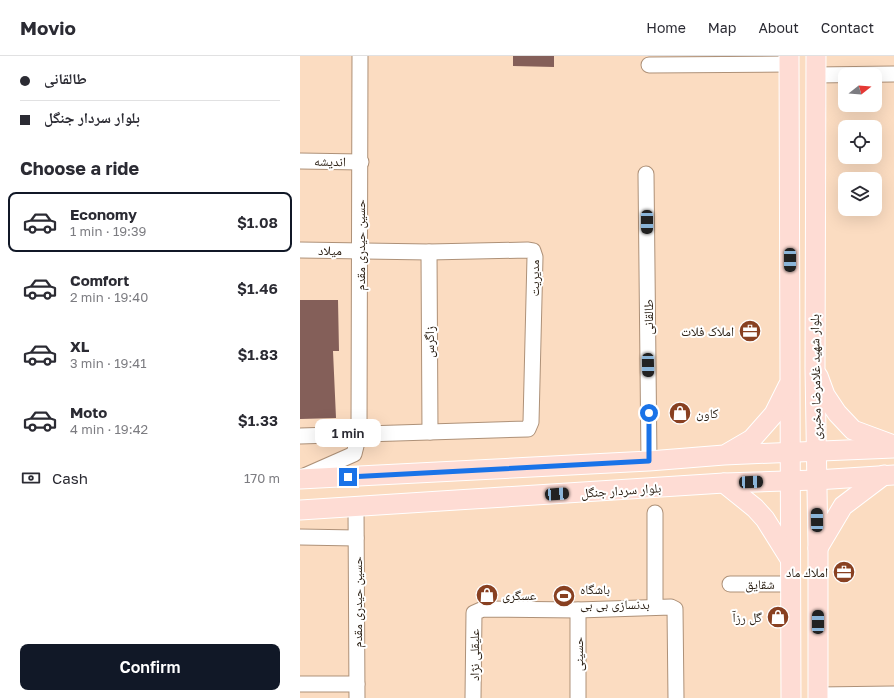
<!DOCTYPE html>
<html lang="en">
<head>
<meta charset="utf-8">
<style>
	:root { --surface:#fff; --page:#f2f2f3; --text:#2b2b33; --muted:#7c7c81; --line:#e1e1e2; --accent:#111827 }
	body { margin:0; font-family:"Golos Text","Noto Naskh Arabic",sans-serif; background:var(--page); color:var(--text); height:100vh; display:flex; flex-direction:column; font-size:15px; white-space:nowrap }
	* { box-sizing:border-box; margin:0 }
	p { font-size:13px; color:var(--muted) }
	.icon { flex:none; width:22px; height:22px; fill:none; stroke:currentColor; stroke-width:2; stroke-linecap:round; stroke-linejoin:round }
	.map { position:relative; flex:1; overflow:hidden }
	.sheet { display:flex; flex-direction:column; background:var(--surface); width:300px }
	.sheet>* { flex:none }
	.hud { display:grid; align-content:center; height:88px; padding:0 20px; background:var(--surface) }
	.needle { width:26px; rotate:73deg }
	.controls { position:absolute; left:538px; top:12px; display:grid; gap:8px }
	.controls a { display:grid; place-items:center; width:44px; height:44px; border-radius:8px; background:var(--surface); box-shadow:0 4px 16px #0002; font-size:20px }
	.end { position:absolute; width:18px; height:18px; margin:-9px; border:5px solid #1a73e8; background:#fff; box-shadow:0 0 0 2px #fff }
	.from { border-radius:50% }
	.bubble { position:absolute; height:28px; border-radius:8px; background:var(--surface); box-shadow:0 4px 16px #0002; font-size:13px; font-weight:600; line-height:28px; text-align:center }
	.car { position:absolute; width:12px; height:24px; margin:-12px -6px; border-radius:5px; box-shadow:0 0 3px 1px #0007; background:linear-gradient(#222 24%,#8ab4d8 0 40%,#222 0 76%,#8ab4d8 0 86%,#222 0) }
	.hud b { display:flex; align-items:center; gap:14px; height:38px; font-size:15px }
	.hud b+b { border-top:1px solid var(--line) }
	.hud i { width:10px; height:10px; background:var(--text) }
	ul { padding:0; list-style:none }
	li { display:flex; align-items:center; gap:12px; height:60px; margin:0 8px 6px; padding:0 12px; border:2px solid transparent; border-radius:8px }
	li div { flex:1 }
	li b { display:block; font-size:15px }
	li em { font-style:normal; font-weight:600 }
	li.selected { border-color:var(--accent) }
	li>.icon { width:36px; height:36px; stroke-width:1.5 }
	h2 { padding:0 20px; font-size:18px; line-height:48px }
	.pay { display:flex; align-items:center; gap:10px; height:44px; padding:0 20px; font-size:15px }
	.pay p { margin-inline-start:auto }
	.primary-button { display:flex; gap:8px; margin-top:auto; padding:8px 20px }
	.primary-button a { flex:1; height:46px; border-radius:8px; background:var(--accent); color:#fff; font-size:16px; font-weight:600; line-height:46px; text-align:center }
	header { display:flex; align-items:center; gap:24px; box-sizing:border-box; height:56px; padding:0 20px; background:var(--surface); border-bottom:1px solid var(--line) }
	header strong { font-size:19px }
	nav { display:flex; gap:22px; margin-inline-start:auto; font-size:14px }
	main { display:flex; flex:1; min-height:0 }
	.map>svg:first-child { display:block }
	.building { fill:#845f59 }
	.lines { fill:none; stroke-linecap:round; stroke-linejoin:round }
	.minor-casing { stroke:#ae9178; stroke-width:17 }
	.major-casing { stroke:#fff; stroke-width:21 }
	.minor { stroke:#fff; stroke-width:15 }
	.major { stroke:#fedcd4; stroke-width:19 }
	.route { stroke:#1a73e8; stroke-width:5 }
	.labels { text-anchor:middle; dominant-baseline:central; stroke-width:4; stroke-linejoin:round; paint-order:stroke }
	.street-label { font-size:13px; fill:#2b2015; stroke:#fff }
	.poi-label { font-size:13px; fill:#2b2015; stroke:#fff; text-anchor:end }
</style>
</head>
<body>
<header>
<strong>Movio</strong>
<nav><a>Home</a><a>Map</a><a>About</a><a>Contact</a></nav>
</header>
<main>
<section class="sheet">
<div class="hud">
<b><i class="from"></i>طالقانی</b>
<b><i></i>بلوار سردار جنگل</b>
</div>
<h2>Choose a ride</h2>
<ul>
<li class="selected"><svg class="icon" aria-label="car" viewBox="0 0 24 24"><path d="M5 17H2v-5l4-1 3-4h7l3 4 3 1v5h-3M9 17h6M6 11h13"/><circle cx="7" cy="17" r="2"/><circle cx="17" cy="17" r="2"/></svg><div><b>Economy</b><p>1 min · 19:39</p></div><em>$1.08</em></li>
<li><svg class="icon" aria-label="car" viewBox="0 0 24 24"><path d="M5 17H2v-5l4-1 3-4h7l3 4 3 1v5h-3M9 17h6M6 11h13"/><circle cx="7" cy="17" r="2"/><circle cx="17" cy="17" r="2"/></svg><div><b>Comfort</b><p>2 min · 19:40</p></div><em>$1.46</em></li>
<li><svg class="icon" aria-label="car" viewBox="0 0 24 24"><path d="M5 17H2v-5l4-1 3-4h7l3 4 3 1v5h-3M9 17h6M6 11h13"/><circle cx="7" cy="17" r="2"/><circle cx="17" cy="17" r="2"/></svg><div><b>XL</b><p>3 min · 19:41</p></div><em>$1.83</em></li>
<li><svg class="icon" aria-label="car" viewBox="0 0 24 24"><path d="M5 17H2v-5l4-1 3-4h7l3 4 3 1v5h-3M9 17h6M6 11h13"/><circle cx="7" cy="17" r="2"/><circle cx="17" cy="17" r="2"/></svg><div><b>Moto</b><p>4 min · 19:42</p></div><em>$1.33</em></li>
</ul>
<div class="pay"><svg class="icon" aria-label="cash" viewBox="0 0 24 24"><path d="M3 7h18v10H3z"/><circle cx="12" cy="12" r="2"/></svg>Cash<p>170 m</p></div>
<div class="primary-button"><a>Confirm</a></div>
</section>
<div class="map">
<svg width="594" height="642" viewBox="0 0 594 642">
	<rect width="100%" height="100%" fill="#fbdcc1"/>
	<g class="building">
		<path d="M213,0h41v11l-41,-1z"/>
		<path d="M0,244h38l1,51h-6l3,67 -36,1z"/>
	</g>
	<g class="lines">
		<g class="minor-casing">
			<g id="minor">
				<path d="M349,9l140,-1"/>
				<path d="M515,19l79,-1"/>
				<path d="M0,105l61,1"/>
				<path d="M346,118l3,287"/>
				<path d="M0,194l129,2 98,-2 6,1 2,6 -4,165 -3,7 -228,7"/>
				<path d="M129,196l1,180"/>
				<path d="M2,421l52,-23 5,-20 1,-378"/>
				<path d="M56,451l1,191"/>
				<path d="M0,481l56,1"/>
				<path d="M430,528h61"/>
				<path d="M355,551v-94"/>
				<path d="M0,628h57"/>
				<path d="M518,639l76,-1"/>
				<path d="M173,642l1,-85 9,-4 95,1 93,-3 4,2 1,89"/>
				<path d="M278,642v-88"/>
			</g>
		</g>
		<g class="major-casing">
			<g id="major">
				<path d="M489,0l2,642"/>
				<path d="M516,0l-1,313 3,179v150"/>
				<path d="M518,320l7,19 12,18 16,17 38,14"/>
				<path d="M428,397l24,-14 22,-25 14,-28"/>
				<path d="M0,423l349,-18 75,-6 170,-7"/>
				<path d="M424,427l31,25 10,11 25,40"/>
				<path d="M0,454l424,-27 92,-3 78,-5"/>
				<path d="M518,492l25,-42 41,-31"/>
			</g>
		</g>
		<use href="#minor" class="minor"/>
		<use href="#major" class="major"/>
	</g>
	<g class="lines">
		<path class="route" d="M48,421l301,-16v-48"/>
	</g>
	<defs>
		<g id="office-disc" transform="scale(1.15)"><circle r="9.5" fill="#884021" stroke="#fff"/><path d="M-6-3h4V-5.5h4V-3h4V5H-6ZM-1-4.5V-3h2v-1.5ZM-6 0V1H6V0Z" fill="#fff"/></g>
		<g id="shop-disc" transform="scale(1.15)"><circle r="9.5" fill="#884021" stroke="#fff"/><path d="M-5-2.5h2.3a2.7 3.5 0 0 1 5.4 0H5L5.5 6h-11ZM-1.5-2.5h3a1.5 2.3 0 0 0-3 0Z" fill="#fff"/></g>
		<g id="stadium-disc" transform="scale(1.15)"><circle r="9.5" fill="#884021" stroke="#fff"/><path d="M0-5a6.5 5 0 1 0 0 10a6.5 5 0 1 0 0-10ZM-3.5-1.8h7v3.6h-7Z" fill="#fff"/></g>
	</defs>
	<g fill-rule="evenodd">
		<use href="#office-disc" x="450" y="275"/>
		<use href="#shop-disc" x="380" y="357"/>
		<use href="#office-disc" x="544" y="516"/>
		<use href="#shop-disc" x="187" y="539"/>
		<use href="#stadium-disc" x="264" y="540"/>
		<use href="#shop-disc" x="478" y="561"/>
	</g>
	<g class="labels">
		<g class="street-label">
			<text transform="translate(30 105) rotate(1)">اندیشه</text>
			<text transform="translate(60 189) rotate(-90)">حسین حیدری مقدم</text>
			<text x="30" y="194">میلاد</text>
			<text transform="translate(234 222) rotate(-90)">مدیریت</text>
			<text transform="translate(348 261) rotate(-90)">طالقانی</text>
			<text transform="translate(129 286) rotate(-90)">زاگرس</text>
			<text transform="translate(515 321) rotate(-91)">بلوار شهید غلامرضا مخبری</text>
			<text transform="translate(321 434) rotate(-4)">بلوار سردار جنگل</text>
			<text transform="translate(460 528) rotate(-1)">شقایق</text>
			<text transform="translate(57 546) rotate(-90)">حسین حیدری مقدم</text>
			<text transform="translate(278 598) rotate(-90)">حسینی</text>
			<text transform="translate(174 599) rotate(-90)">علیقلی نژاد</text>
		</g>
		<g class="poi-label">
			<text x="434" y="275">املاک فلات</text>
			<text x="396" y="357" text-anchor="start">کاون</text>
			<text x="528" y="516">املاك ماد</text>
			<text x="280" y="533" text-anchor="start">باشگاه<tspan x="280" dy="15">بدنسازی بی بی</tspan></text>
			<text x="202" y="539" text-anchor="start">عسگری</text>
			<text x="462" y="561">گل رزآ</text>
		</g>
	</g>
</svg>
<div class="controls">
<a><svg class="needle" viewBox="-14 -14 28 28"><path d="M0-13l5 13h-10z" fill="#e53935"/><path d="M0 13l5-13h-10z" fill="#7c7c81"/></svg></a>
<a><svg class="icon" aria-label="locate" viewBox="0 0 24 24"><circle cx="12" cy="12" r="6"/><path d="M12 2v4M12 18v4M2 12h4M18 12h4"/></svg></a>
<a><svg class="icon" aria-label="layers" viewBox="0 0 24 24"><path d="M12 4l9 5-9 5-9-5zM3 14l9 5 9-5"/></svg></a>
</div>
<i class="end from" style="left:349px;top:357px"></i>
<i class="end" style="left:48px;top:421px"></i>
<div class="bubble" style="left:15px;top:363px;width:66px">1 min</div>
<i class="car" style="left:347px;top:166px;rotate:180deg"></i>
<i class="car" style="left:490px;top:204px;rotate:180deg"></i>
<i class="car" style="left:348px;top:309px;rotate:179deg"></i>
<i class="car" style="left:451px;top:426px;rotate:88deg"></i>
<i class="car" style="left:257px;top:438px;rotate:86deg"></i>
<i class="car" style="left:517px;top:464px;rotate:359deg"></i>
<i class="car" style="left:518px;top:566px;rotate:0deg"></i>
</div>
</main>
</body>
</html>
